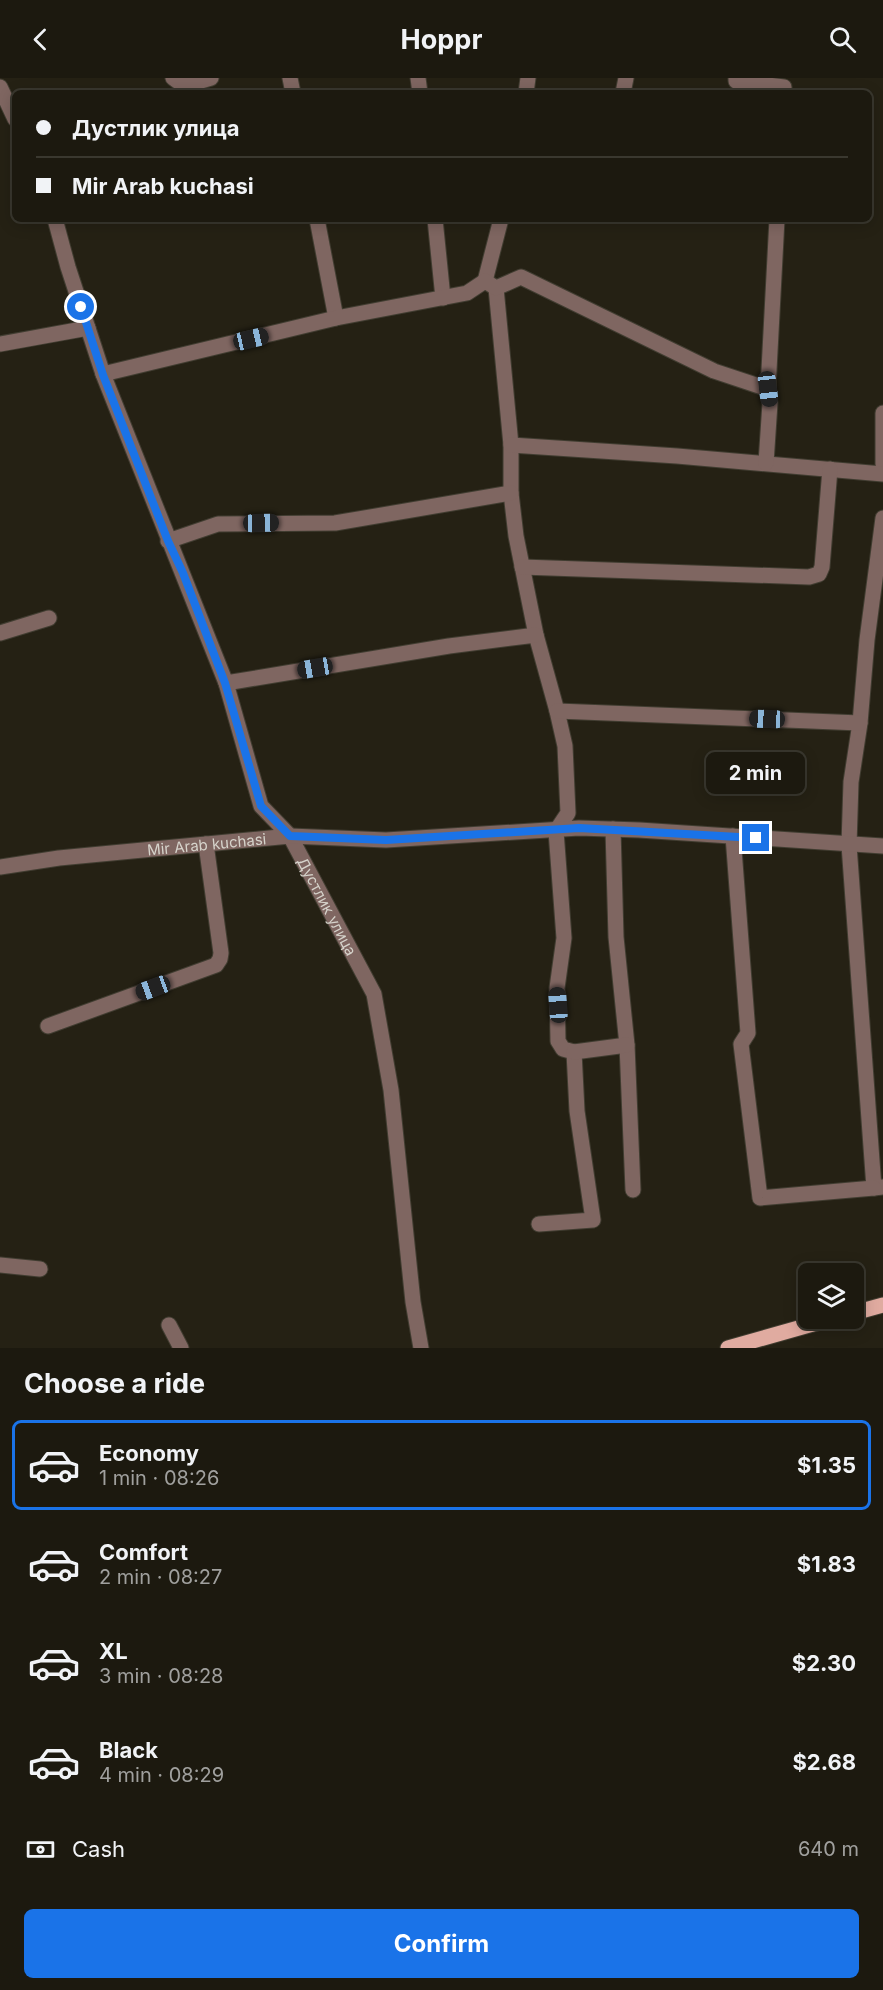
<!DOCTYPE html>
<html lang="en">
<head>
<meta charset="utf-8">
<style>
	:root { --surface:#1c190f; --page:#29261d; --text:#f1f3f6; --muted:#a0a09e; --line:#3a382f; --accent:#1a73e8 }
	body { margin:0; font-family:Inter,sans-serif; background:var(--page); color:var(--text); height:100vh; display:flex; flex-direction:column; font-size:22px; white-space:nowrap }
	* { box-sizing:border-box; margin:0 }
	p { font-size:20px; color:var(--muted) }
	.icon { flex:none; width:33px; height:33px; fill:none; stroke:currentColor; stroke-width:2; stroke-linecap:round; stroke-linejoin:round }
	.map { position:relative; height:1270px; overflow:hidden }
	.side { display:flex; flex-direction:column; background:var(--surface); flex:1 }
	.side>* { flex:none }
	.banner { position:absolute; left:12px; top:12px; width:860px; height:132px; border-radius:9px; box-shadow:0 3px 15px #0003,0 0 0 2px var(--line); display:grid; align-content:center; height:132px; padding:0 24px; background:var(--surface) }
	.tools { position:absolute; left:798px; top:1185px; display:grid; gap:12px }
	.tools a { display:grid; place-items:center; width:66px; height:66px; border-radius:9px; background:var(--surface); box-shadow:0 3px 15px #0003,0 0 0 2px var(--line); font-size:30px }
	.end { position:absolute; width:27px; height:27px; margin:-14px; border:8px solid #1a73e8; background:#fff; box-shadow:0 0 0 3px #fff }
	.from { border-radius:50% }
	.bubble { position:absolute; height:42px; border-radius:9px; background:var(--surface); box-shadow:0 3px 15px #0003,0 0 0 2px var(--line); font-size:20px; font-weight:700; line-height:42px; text-align:center }
	.car { position:absolute; width:18px; height:36px; margin:-18px -9px; border-radius:8px; box-shadow:0 0 4px 2px #0007; background:linear-gradient(#222 24%,#8ab4d8 0 40%,#222 0 76%,#8ab4d8 0 86%,#222 0) }
	.banner b { display:flex; align-items:center; gap:21px; height:57px; font-size:22px }
	.banner b+b { border-top:2px solid var(--line) }
	.banner i { width:15px; height:15px; background:var(--text) }
	ul { padding:0; list-style:none }
	li { display:flex; align-items:center; gap:18px; height:90px; margin:0 12px 9px; padding:0 12px; border:3px solid transparent; border-radius:9px }
	li div { flex:1 }
	li b { display:block; font-size:22px }
	li em { font-style:normal; font-weight:700 }
	li.current { border-color:var(--accent) }
	li>.icon { width:54px; height:54px; stroke-width:1.5 }
	h2 { padding:0 24px; font-size:27px; line-height:72px }
	.pay { display:flex; align-items:center; gap:15px; height:66px; padding:0 24px; font-size:22px }
	.pay p { margin-inline-start:auto }
	.button { display:flex; gap:12px; margin-top:auto; padding:12px 24px }
	.button a { flex:1; height:69px; border-radius:9px; background:var(--accent); color:#fff; font-size:24px; font-weight:700; line-height:69px; text-align:center }
	header { display:flex; justify-content:space-between; align-items:center; height:78px; padding:0 24px; background:var(--surface); font-size:27px; font-weight:700 }
	.map>svg:first-child { display:block }
	.lines { fill:none; stroke-linecap:round; stroke-linejoin:round }
	.minor-casing { stroke:#413d31; stroke-width:17 }
	.major-casing { stroke:#413d31; stroke-width:17 }
	.minor { stroke:#7f6661; stroke-width:15 }
	.major { stroke:#e0aba0; stroke-width:15 }
	.route { stroke:#1a73e8; stroke-width:8 }
	.labels { text-anchor:middle; dominant-baseline:central; stroke-width:4.5; stroke-linejoin:round; paint-order:stroke }
	.street-label { font-size:15px; fill:#d6d3cb; stroke:#1c170b }
</style>
</head>
<body>
<header><svg class="icon" aria-label="back" viewBox="0 0 24 24"><path d="M15 5l-7 7 7 7"/></svg>Hoppr<svg class="icon" aria-label="search" viewBox="0 0 24 24"><circle cx="10" cy="10" r="6"/><path d="M15 15l6 6"/></svg></header>
<div class="map">
<svg width="883" height="1270" viewBox="0 0 883 1270">
	<rect width="100%" height="100%" fill="#252114"/>
	<g class="lines">
		<g class="minor-casing">
			<g id="minor">
				<path d="M173,0l11,8 27,-8"/>
				<path d="M290,0l3,15"/>
				<path d="M418,0l2,15"/>
				<path d="M736,0v3l48,6v6"/>
				<path d="M0,9l15,32"/>
				<path d="M526,15l2,-15"/>
				<path d="M623,15l3,-15"/>
				<path id="s1" d="M55,141l13,48 35,107 123,309 35,123 29,30 84,158 17,96 22,212 8,46"/>
				<path d="M317,141l19,99"/>
				<path d="M435,141l8,79"/>
				<path d="M485,203l16,-62"/>
				<path d="M496,210l15,157v48l5,43 20,99 21,76 8,35 3,67 -12,18 8,107 -7,50 1,53 5,8 11,3 3,59 16,109 -54,4"/>
				<path d="M0,266l88,-16"/>
				<path d="M103,296l233,-56 131,-25 18,-12 11,7 25,-11 193,94 54,18 9,-170"/>
				<path d="M883,335v51"/>
				<path d="M511,367l166,11 206,18"/>
				<path d="M766,385l4,-60 -2,-14"/>
				<path d="M883,440l-16,122 -7,83 -9,59 -2,63 25,343 9,-1"/>
				<path d="M168,463l50,-17 117,-1 176,-30"/>
				<path d="M522,489l287,10 10,-3 3,-7 8,-98"/>
				<path d="M0,555l49,-15"/>
				<path d="M226,605l223,-37 87,-11"/>
				<path d="M557,633l303,12"/>
				<path d="M613,751l3,108 11,108 6,145"/>
				<path d="M733,758l15,197 -7,11 19,154 114,-10"/>
				<path id="s2" d="M0,789l59,-9 231,-22 96,4 193,-12 60,2 244,16"/>
				<path d="M48,948l168,-61 4,-6 1,-6 -15,-109"/>
				<path d="M574,974l53,-7"/>
				<path d="M0,1187l40,4"/>
				<path d="M169,1247l12,23"/>
			</g>
		</g>
		<g class="major-casing">
			<g id="major">
				<path d="M854,1235l29,-8"/>
				<path d="M728,1270l106,-30"/>
			</g>
		</g>
		<use href="#minor" class="minor"/>
		<use href="#major" class="major"/>
	</g>
	<g class="lines">
		<path class="route" d="M81,229l22,68 65,166 15,32 42,110 36,123 29,30 96,4 193,-12 177,10"/>
	</g>
	<g class="labels">
		<g class="street-label">
			<text stroke="none"><textPath href="#s2" startOffset="208">Mir Arab kuchasi</textPath></text>
			<text stroke="none"><textPath href="#s1" startOffset="744">Дустлик улица</textPath></text>
		</g>
	</g>
</svg>
<div class="tools">
<a><svg class="icon" aria-label="layers" viewBox="0 0 24 24"><path d="M12 4l9 5-9 5-9-5zM3 14l9 5 9-5"/></svg></a>
</div>
<i class="end from" style="left:81px;top:229px"></i>
<i class="end" style="left:756px;top:760px"></i>
<div class="bubble" style="left:706px;top:674px;width:99px">2 min</div>
<i class="car" style="left:251px;top:261px;rotate:77deg"></i>
<i class="car" style="left:768px;top:311px;rotate:173deg"></i>
<i class="car" style="left:261px;top:445px;rotate:89deg"></i>
<i class="car" style="left:315px;top:590px;rotate:260deg"></i>
<i class="car" style="left:767px;top:641px;rotate:272deg"></i>
<i class="car" style="left:153px;top:910px;rotate:250deg"></i>
<i class="car" style="left:558px;top:927px;rotate:356deg"></i>
<div class="banner">
<b><i class="from"></i>Дустлик улица</b>
<b><i></i>Mir Arab kuchasi</b>
</div>
</div>
<section class="side">
<h2>Choose a ride</h2>
<ul>
<li class="current"><svg class="icon" aria-label="car" viewBox="0 0 24 24"><path d="M5 17H2v-5l4-1 3-4h7l3 4 3 1v5h-3M9 17h6M6 11h13"/><circle cx="7" cy="17" r="2"/><circle cx="17" cy="17" r="2"/></svg><div><b>Economy</b><p>1 min · 08:26</p></div><em>$1.35</em></li>
<li><svg class="icon" aria-label="car" viewBox="0 0 24 24"><path d="M5 17H2v-5l4-1 3-4h7l3 4 3 1v5h-3M9 17h6M6 11h13"/><circle cx="7" cy="17" r="2"/><circle cx="17" cy="17" r="2"/></svg><div><b>Comfort</b><p>2 min · 08:27</p></div><em>$1.83</em></li>
<li><svg class="icon" aria-label="car" viewBox="0 0 24 24"><path d="M5 17H2v-5l4-1 3-4h7l3 4 3 1v5h-3M9 17h6M6 11h13"/><circle cx="7" cy="17" r="2"/><circle cx="17" cy="17" r="2"/></svg><div><b>XL</b><p>3 min · 08:28</p></div><em>$2.30</em></li>
<li><svg class="icon" aria-label="car" viewBox="0 0 24 24"><path d="M5 17H2v-5l4-1 3-4h7l3 4 3 1v5h-3M9 17h6M6 11h13"/><circle cx="7" cy="17" r="2"/><circle cx="17" cy="17" r="2"/></svg><div><b>Black</b><p>4 min · 08:29</p></div><em>$2.68</em></li>
</ul>
<div class="pay"><svg class="icon" aria-label="cash" viewBox="0 0 24 24"><path d="M3 7h18v10H3z"/><circle cx="12" cy="12" r="2"/></svg>Cash<p>640 m</p></div>
<div class="button"><a>Confirm</a></div>
</section>
</body>
</html>
